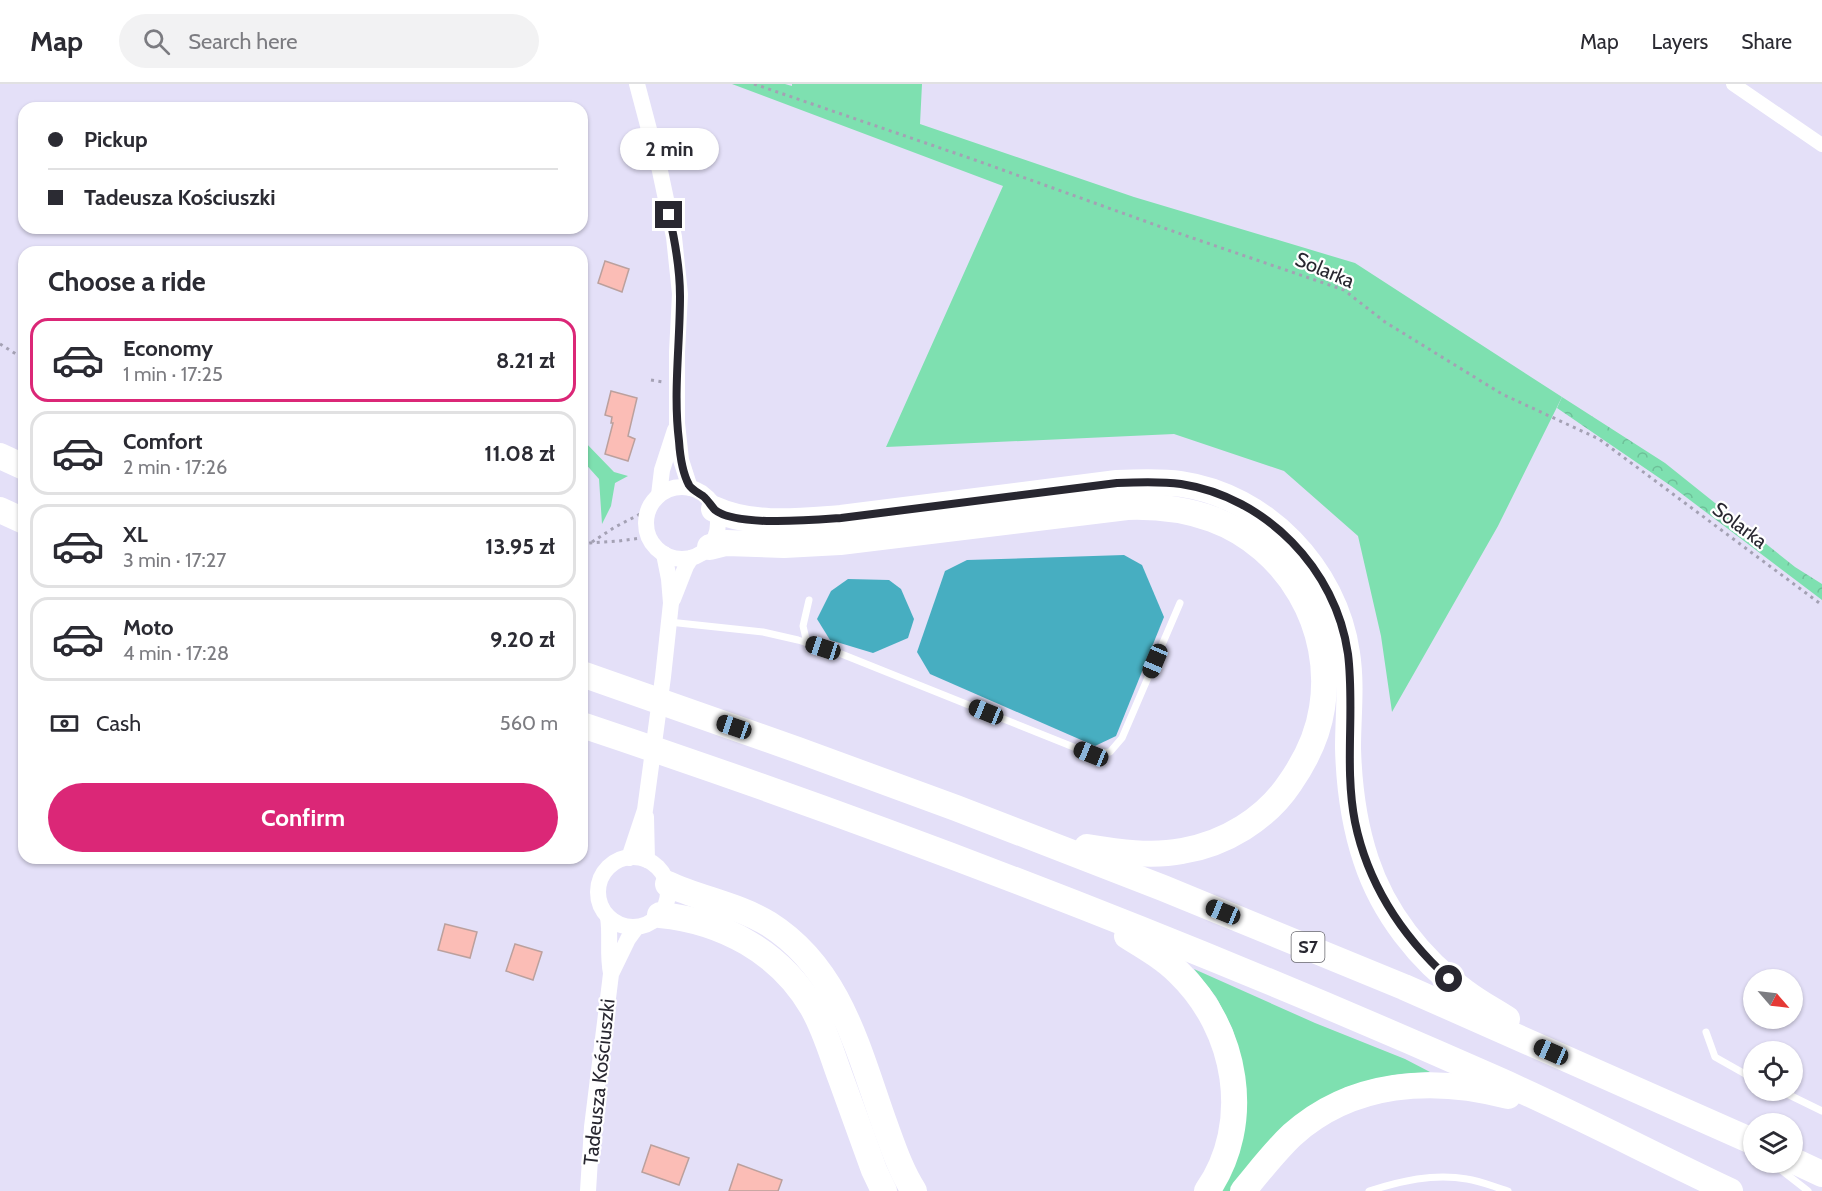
<!DOCTYPE html>
<html lang="en">
<head>
<meta charset="utf-8">
<style>
	:root { --surface:#fff; --page:#f2f2f3; --text:#2b2b33; --muted:#7c7c81; --line:#e1e1e2; --accent:#db2777 }
	body { margin:0; font-family:Cabin,sans-serif; background:var(--page); color:var(--text); height:100vh; display:flex; flex-direction:column; font-size:22px; white-space:nowrap }
	* { box-sizing:border-box; margin:0 }
	p { font-size:20px; color:var(--muted) }
	.icon { flex:none; width:33px; height:33px; fill:none; stroke:currentColor; stroke-width:2; stroke-linecap:round; stroke-linejoin:round }
	.map { position:relative; flex:1; overflow:hidden }
	.sheet { position:absolute; left:18px; top:162px; width:570px; height:618px; display:flex; flex-direction:column; background:var(--surface); border-radius:18px; box-shadow:0 2px 4px #0004 }
	.sheet>* { flex:none }
	.banner { position:absolute; left:18px; top:18px; width:570px; height:132px; border-radius:18px; box-shadow:0 2px 4px #0004; display:grid; align-content:center; height:132px; padding:0 30px; background:var(--surface) }
	.needle { width:39px; rotate:118deg }
	.buttons { position:absolute; left:1743px; top:885px; display:grid; gap:12px }
	.buttons a { display:grid; place-items:center; width:60px; height:60px; border-radius:50%; background:var(--surface); box-shadow:0 2px 4px #0004; font-size:30px }
	.end { position:absolute; width:27px; height:27px; margin:-14px; border:8px solid #282730; background:#fff; box-shadow:0 0 0 3px #fff }
	.from { border-radius:50% }
	.bubble { position:absolute; height:42px; border-radius:21px; background:var(--surface); box-shadow:0 2px 4px #0004; font-size:20px; font-weight:700; line-height:42px; text-align:center }
	.car { position:absolute; width:18px; height:36px; margin:-18px -9px; border-radius:8px; box-shadow:0 0 4px 2px #0007; background:linear-gradient(#222 24%,#8ab4d8 0 40%,#222 0 76%,#8ab4d8 0 86%,#222 0) }
	.banner b { display:flex; align-items:center; gap:21px; height:57px; font-size:22px }
	.banner b+b { border-top:2px solid var(--line) }
	.banner i { width:15px; height:15px; background:var(--text) }
	ul { padding:0; list-style:none }
	li { display:flex; align-items:center; gap:18px; height:84px; margin:0 12px 9px; padding:0 18px; border:3px solid var(--line); border-radius:18px }
	li div { flex:1 }
	li b { display:block; font-size:22px }
	li em { font-style:normal; font-weight:700 }
	li.selected { border-color:var(--accent) }
	li>.icon { width:54px; height:54px; stroke-width:1.5 }
	h2 { padding:0 30px; font-size:27px; line-height:72px }
	.pay { display:flex; align-items:center; gap:15px; height:66px; padding:0 30px; font-size:22px }
	.pay p { margin-inline-start:auto }
	.cta { display:flex; gap:12px; margin-top:auto; padding:12px 30px }
	.cta a { flex:1; height:69px; border-radius:36px; background:var(--accent); color:#fff; font-size:24px; font-weight:700; line-height:69px; text-align:center }
	header { display:flex; align-items:center; gap:36px; box-sizing:border-box; height:84px; padding:0 30px; background:var(--surface); border-bottom:2px solid var(--line) }
	header strong { font-size:28px }
	nav { display:flex; gap:33px; margin-inline-start:auto; font-size:21px }
	.search { width:420px; height:54px; background:var(--page); display:flex; align-items:center; gap:15px; box-sizing:border-box; padding:0 21px; border-radius:33px; color:var(--muted); font-size:22px }
	.map>svg:first-child { display:block }
	.grass { fill:#7ee0b0 }
	.forest { fill:url(#forest-crowns) }
	.water { fill:#47aec1 }
	.building { fill:#fbbdb6; stroke:#bba09d; stroke-width:1.5 }
	.lines { fill:none; stroke-linecap:round; stroke-linejoin:round }
	.path { stroke:#a4a1b4; stroke-width:3; stroke-dasharray:3 4.5; stroke-linecap:butt }
	.service { stroke:#fff; stroke-width:7 }
	.minor { stroke:#fff; stroke-width:14 }
	.tertiary { stroke:#fff; stroke-width:16 }
	.motorway { stroke:#fff; stroke-width:26 }
	.route { stroke:#282730; stroke-width:8 }
	.labels { text-anchor:middle; dominant-baseline:central; stroke-width:4.5; stroke-linejoin:round; paint-order:stroke }
	.shield { fill:#fff; stroke:#68686e; stroke-width:1.5 }
	.shield-label { font-size:18px; font-weight:bold; fill:#282730 }
	.street-label { font-size:20px; fill:#282730; stroke:#fff }
</style>
</head>
<body>
<header>
<strong>Map</strong>
<div class="search"><svg class="icon" aria-label="search" viewBox="0 0 24 24"><circle cx="10" cy="10" r="6"/><path d="M15 15l6 6"/></svg>Search here</div>
<nav><a>Map</a><a>Layers</a><a>Share</a></nav>
</header>
<div class="map">
<svg width="1822" height="1107" viewBox="0 0 1822 1107">
	<defs>
		<pattern id="forest-crowns" width="20" height="18" patternUnits="userSpaceOnUse" patternTransform="scale(1.5)"><rect width="20" height="18" fill="#7ee0b0"/><path d="M2 6a3 3 0 1 1 6 0M12 15a3 3 0 1 1 6 0" fill="none" stroke="#6dc098"/></pattern>
	</defs>
	<rect width="100%" height="100%" fill="#e4e0f8"/>
	<g class="grass">
		<path d="M732,0h53l7,2v-2h130l-2,40 214,73 221,66 207,134 -64,129 -106,186 -11,-76 -23,-100 -74,-65 -110,-37 -288,13 117,-261z"/>
		<path d="M582,355l32,33 14,4 -13,7 -4,23 -9,18 -3,-45 -17,-19z"/>
		<path d="M1194,885l121,54 90,36 25,13 -30,2 -30,6 -26,8 -113,103h-10l18,-141 -7,-22 -16,-31z"/>
	</g>
	<path class="forest" d="M1562,313l103,66 130,104 27,17v16l-148,-112 -117,-80z"/>
	<g class="water">
		<path d="M1124,471l18,10 22,52 -48,119 -21,10 -165,-72 -13,-22 28,-81 22,-11z"/>
		<path d="M848,495l41,1 12,9 13,30 -6,19 -35,15 -43,-13 -13,-21 14,-28z"/>
	</g>
	<g class="building">
		<path d="M605,177l24,8 -7,23 -24,-9z"/>
		<path d="M611,307l26,7 -9,38 7,3 -7,22 -23,-7 8,-31h-2l1,-6 -7,-2z"/>
		<path d="M445,840l32,8 -7,26 -32,-8z"/>
		<path d="M515,860l27,8 -9,28 -27,-9z"/>
		<path d="M651,1061l38,13 -10,27 -37,-13z"/>
		<path d="M738,1080l44,16 -4,11h-49z"/>
	</g>
	<g class="lines">
		<g class="path">
			<path d="M754,0l221,76 203,73 166,57 41,32 117,72 97,45 223,166"/>
			<path d="M0,260l24,15"/>
			<path d="M651,296l12,2"/>
			<path d="M592,458l23,-15 33,-17"/>
			<path d="M582,461l8,-2 29,-2 30,-4"/>
		</g>
		<g class="service">
			<path d="M669,538l94,10 35,8 41,13 252,101 19,-2 12,-14 58,-135"/>
			<path d="M807,559l-4,-17 6,-26"/>
			<path d="M1706,948l9,25 39,22"/>
			<path d="M1779,1006l43,21"/>
			<path d="M1771,1078l37,29"/>
			<path d="M1369,1107c32,-10 64,-18 98,-12 14,2 27,8 41,12"/>
		</g>
		<path class="minor" d="M1733,0l89,61"/>
		<g class="tertiary">
			<path d="M637,0l23,87 14,66 6,57 -3,58v71l4,37 9,28"/>
			<circle cx="682" cy="439" r="36"/>
			<path d="M659,411l3,-25 13,-40"/>
			<path d="M673,515l13,-33 5,-8"/>
			<path d="M646,733l1,43"/>
			<circle cx="633" cy="808" r="35"/>
			<path d="M629,774l16,-48 18,-133 8,-74 -2,-24 -5,-25"/>
			<path d="M608,833c3,19 -1,37 3,56"/>
			<path d="M588,1107l4,-64 19,-153 17,-35 8,-11"/>
		</g>
		<g class="motorway">
			<path d="M0,372l24,11"/>
			<path d="M714,425c39,18 86,12 127,9l276,-35c21,-1 43,-2 64,1 84,12 154,85 166,169 5,32 1,63 1,95 1,38 6,76 18,112 17,52 54,100 99,132 13,10 28,18 42,27"/>
			<path d="M0,426l24,11"/>
			<path d="M710,463l16,-4 58,2 56,-3 287,-35c29,-1 57,2 85,12 76,28 123,109 110,189 -4,27 -16,52 -32,75 -24,36 -65,61 -108,68 -31,6 -64,1 -95,-4"/>
			<path d="M582,590l216,76 158,58 207,80 241,99 350,155"/>
			<path d="M582,641c309,103 614,221 912,353 80,35 157,76 236,113"/>
			<path d="M668,800c32,15 70,21 101,40 71,45 89,126 116,201 8,22 16,46 29,66"/>
			<path d="M660,831c62,6 120,37 152,92 13,22 20,48 29,72 11,31 22,61 33,91l10,21"/>
			<path d="M1127,852c18,11 37,22 52,37 58,56 75,150 28,218"/>
			<path d="M1792,1076l30,14"/>
			<path d="M1243,1107c16,-19 31,-39 49,-56 60,-54 141,-59 216,-39"/>
		</g>
	</g>
	<g class="lines">
		<path class="route" d="M669,131c6,26 11,54 11,81 0,49 -7,97 -1,145 1,15 3,31 10,44 3,5 10,8 14,11 5,4 8,10 12,14 21,17 99,10 126,8l276,-35c21,-1 43,-2 64,1 85,13 155,85 167,170 7,56 -4,112 7,168 13,63 47,114 94,157"/>
	</g>
	<g class="labels">
		<rect class="shield" x="1291.5" y="848" width="33" height="30" rx="4.5"/>
		<g class="shield-label">
			<text x="1308" y="863">S7</text>
		</g>
		<g class="street-label">
			<text transform="translate(1325 186) rotate(23)">Solarka</text>
			<text transform="translate(1740 441) rotate(37)">Solarka</text>
			<text transform="translate(599 998) rotate(-84)">Tadeusza Kościuszki</text>
		</g>
	</g>
</svg>
<div class="buttons">
<a><svg class="needle" viewBox="-14 -14 28 28"><path d="M0-13l5 13h-10z" fill="#e53935"/><path d="M0 13l5-13h-10z" fill="#7c7c81"/></svg></a>
<a><svg class="icon" aria-label="locate" viewBox="0 0 24 24"><circle cx="12" cy="12" r="6"/><path d="M12 2v4M12 18v4M2 12h4M18 12h4"/></svg></a>
<a><svg class="icon" aria-label="layers" viewBox="0 0 24 24"><path d="M12 4l9 5-9 5-9-5zM3 14l9 5 9-5"/></svg></a>
</div>
<i class="end from" style="left:1449px;top:895px"></i>
<i class="end" style="left:669px;top:131px"></i>
<div class="bubble" style="left:620px;top:44px;width:99px">2 min</div>
<i class="car" style="left:823px;top:564px;rotate:288deg"></i>
<i class="car" style="left:1155px;top:577px;rotate:203deg"></i>
<i class="car" style="left:986px;top:628px;rotate:292deg"></i>
<i class="car" style="left:734px;top:643px;rotate:289deg"></i>
<i class="car" style="left:1091px;top:670px;rotate:292deg"></i>
<i class="car" style="left:1223px;top:828px;rotate:292deg"></i>
<i class="car" style="left:1551px;top:968px;rotate:294deg"></i>
<div class="banner">
<b><i class="from"></i>Pickup</b>
<b><i></i>Tadeusza Kościuszki</b>
</div>
<section class="sheet">
<h2>Choose a ride</h2>
<ul>
<li class="selected"><svg class="icon" aria-label="car" viewBox="0 0 24 24"><path d="M5 17H2v-5l4-1 3-4h7l3 4 3 1v5h-3M9 17h6M6 11h13"/><circle cx="7" cy="17" r="2"/><circle cx="17" cy="17" r="2"/></svg><div><b>Economy</b><p>1 min · 17:25</p></div><em>8.21 zł</em></li>
<li><svg class="icon" aria-label="car" viewBox="0 0 24 24"><path d="M5 17H2v-5l4-1 3-4h7l3 4 3 1v5h-3M9 17h6M6 11h13"/><circle cx="7" cy="17" r="2"/><circle cx="17" cy="17" r="2"/></svg><div><b>Comfort</b><p>2 min · 17:26</p></div><em>11.08 zł</em></li>
<li><svg class="icon" aria-label="car" viewBox="0 0 24 24"><path d="M5 17H2v-5l4-1 3-4h7l3 4 3 1v5h-3M9 17h6M6 11h13"/><circle cx="7" cy="17" r="2"/><circle cx="17" cy="17" r="2"/></svg><div><b>XL</b><p>3 min · 17:27</p></div><em>13.95 zł</em></li>
<li><svg class="icon" aria-label="car" viewBox="0 0 24 24"><path d="M5 17H2v-5l4-1 3-4h7l3 4 3 1v5h-3M9 17h6M6 11h13"/><circle cx="7" cy="17" r="2"/><circle cx="17" cy="17" r="2"/></svg><div><b>Moto</b><p>4 min · 17:28</p></div><em>9.20 zł</em></li>
</ul>
<div class="pay"><svg class="icon" aria-label="cash" viewBox="0 0 24 24"><path d="M3 7h18v10H3z"/><circle cx="12" cy="12" r="2"/></svg>Cash<p>560 m</p></div>
<div class="cta"><a>Confirm</a></div>
</section>
</div>
</body>
</html>
